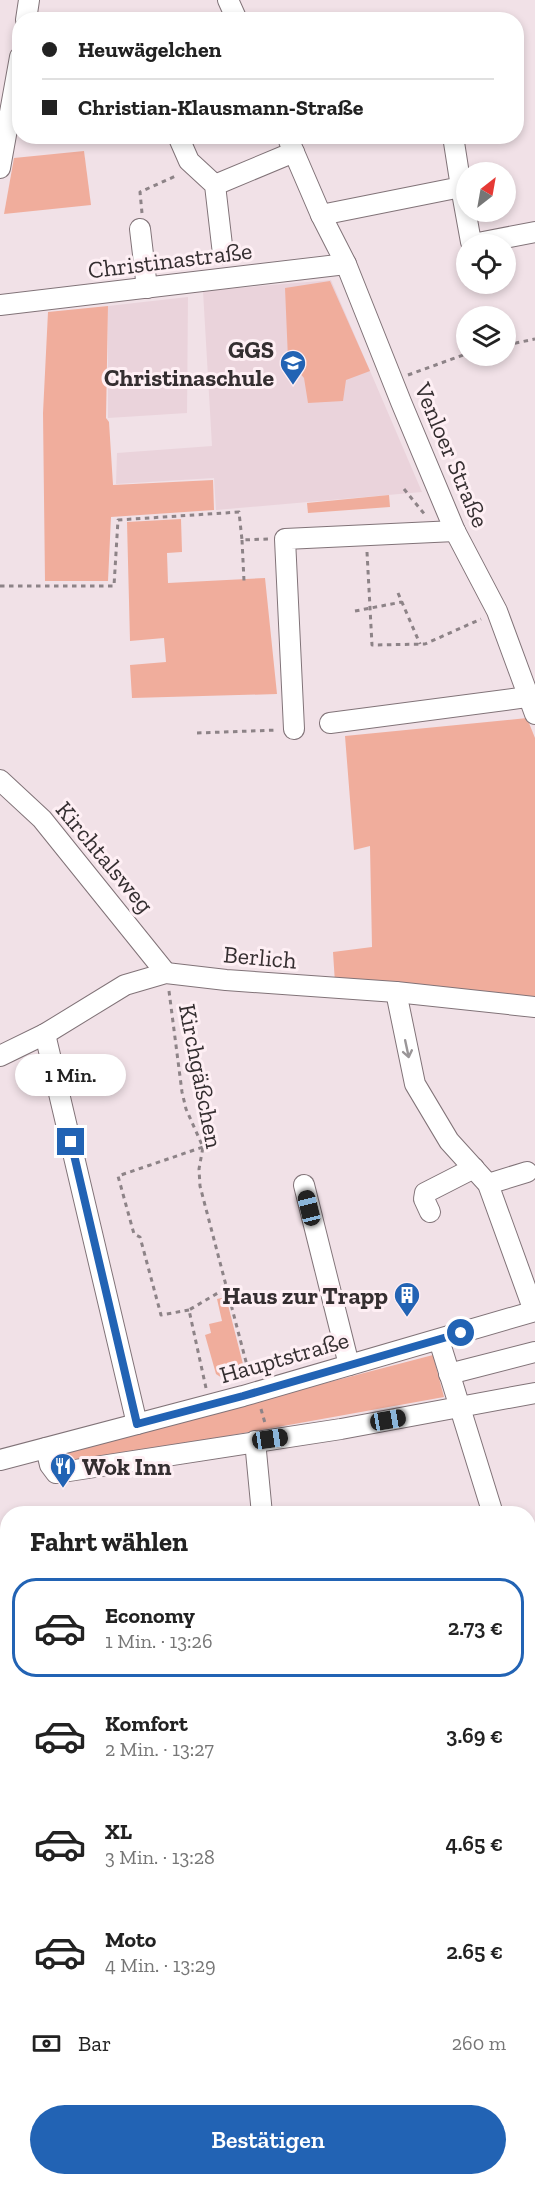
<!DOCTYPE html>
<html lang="de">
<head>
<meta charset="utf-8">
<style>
	:root { --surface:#fff; --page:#f2f2f2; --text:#222; --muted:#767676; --line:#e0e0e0; --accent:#2263b4 }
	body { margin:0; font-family:"Zilla Slab",serif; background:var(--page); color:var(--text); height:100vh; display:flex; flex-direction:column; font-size:22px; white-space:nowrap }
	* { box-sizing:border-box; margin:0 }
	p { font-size:20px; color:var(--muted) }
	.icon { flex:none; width:33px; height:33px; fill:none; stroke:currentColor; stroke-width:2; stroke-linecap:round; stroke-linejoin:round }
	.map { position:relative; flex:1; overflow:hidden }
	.panel { position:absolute; left:0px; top:1506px; width:536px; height:680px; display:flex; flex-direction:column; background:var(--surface); border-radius:24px 24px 0 0; box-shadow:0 3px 9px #0003 }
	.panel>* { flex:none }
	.guide { position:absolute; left:12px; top:12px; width:512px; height:132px; border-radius:24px; box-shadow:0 3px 9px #0003; display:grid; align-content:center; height:132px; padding:0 30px; background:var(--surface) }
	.needle { width:39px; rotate:31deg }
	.controls { position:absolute; left:456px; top:162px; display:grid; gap:12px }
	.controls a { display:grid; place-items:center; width:60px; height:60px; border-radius:50%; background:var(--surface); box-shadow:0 3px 9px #0003; font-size:30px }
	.end { position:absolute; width:27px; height:27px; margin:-14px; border:8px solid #2263b4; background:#fff; box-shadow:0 0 0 3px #fff }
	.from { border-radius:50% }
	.bubble { position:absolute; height:42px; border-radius:21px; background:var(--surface); box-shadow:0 3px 9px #0003; font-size:20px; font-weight:600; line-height:42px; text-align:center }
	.car { position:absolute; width:18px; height:36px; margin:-18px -9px; border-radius:8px; box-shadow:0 0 4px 2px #0007; background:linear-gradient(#222 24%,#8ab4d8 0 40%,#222 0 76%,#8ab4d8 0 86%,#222 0) }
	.guide b { display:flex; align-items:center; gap:21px; height:57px; font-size:22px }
	.guide b+b { border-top:2px solid var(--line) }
	.guide i { width:15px; height:15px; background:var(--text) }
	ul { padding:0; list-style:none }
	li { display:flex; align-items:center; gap:18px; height:99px; margin:0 12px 9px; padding:0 18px; border:3px solid transparent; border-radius:24px }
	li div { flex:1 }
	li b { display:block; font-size:22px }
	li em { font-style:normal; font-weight:600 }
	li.active { border-color:var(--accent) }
	li>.icon { width:54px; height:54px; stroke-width:1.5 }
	h2 { padding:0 30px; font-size:27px; line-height:72px }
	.pay { display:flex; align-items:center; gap:15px; height:66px; padding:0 30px; font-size:22px }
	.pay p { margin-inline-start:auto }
	.button { display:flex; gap:12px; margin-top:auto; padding:12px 30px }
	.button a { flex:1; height:69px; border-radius:36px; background:var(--accent); color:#fff; font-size:24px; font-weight:600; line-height:69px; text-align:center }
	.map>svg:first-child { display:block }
	.built { fill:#ead3db }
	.green { fill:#f0ad9c }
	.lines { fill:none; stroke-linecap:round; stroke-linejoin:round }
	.minor-casing { stroke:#817378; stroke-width:22 }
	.path { stroke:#8d8387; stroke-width:3; stroke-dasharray:4.5 4.5; stroke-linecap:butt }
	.minor { stroke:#fff; stroke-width:20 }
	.oneway { stroke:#9a9698 }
	.route { stroke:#2263b4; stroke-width:8 }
	.labels { text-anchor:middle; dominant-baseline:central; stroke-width:6; stroke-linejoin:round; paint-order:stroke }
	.street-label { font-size:24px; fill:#342e30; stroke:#feeff4 }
	.poi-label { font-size:24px; font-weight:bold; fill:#342e30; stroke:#feeff4; text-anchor:end }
</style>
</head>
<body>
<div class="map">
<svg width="535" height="2185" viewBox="0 0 535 2185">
	<rect width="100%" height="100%" fill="#f1e1e7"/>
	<g class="built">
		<path d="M331,280l91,212 -206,18 -2,-32 -98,6 1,-31 95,-7 -9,-155z"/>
		<path d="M188,297l-1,116 -79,5v-112z"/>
	</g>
	<g class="green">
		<path d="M84,151l7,54 -87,9 10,-56z"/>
		<path d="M330,281l40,90 -24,9 -3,21 -35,2 -4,-25 -16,-19 -3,-71z"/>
		<path d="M108,306l-2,112 3,4 4,63 100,-5 1,30 -103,7 -3,64h-63l-2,-168 5,-101z"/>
		<path d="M389,495l1,12 -82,6 -1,-10z"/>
		<path d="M181,519l1,33 -15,1 1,30 97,-5 12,116 -145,4 -2,-33 36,-3 -2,-24 -34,3 -3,-119z"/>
		<path d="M527,718l8,20v263l-200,-18 -2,-31 39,-5 -2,-101 -16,4 -9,-114z"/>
		<path d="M226,1297l19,75 -23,6 -6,-4 -11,-39 6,-2 -2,-9 13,-3 -5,-22z"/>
		<path d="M433,1355l11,42 -372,67 -6,-13z"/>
	</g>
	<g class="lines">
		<g class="minor-casing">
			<g id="minor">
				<path d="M228,0l9,20"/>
				<path d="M26,20l3,-20"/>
				<path d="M178,136l11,25 26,24 8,69"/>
				<path d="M287,136l34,79 25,49 55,138 54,129 42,80 38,103"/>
				<path d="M0,168l20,-111"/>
				<path d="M215,185l79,-33"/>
				<path d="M461,187l10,55 7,1 57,-11"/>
				<path d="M321,215l140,-28 -8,-51"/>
				<path d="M140,229l7,59"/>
				<path d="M0,305l346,-41"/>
				<path d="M330,723l205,-27"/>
				<path d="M294,729l-9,-190 170,-8"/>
				<path d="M0,780l42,39 124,154"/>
				<path d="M396,992l19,92 34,57 39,43 46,127"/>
				<path d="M45,1034l92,390"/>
				<path d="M0,1056l45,-22 80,-49 41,-12 60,7 170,12 139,15"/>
				<path d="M488,1184l39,-12"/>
				<path d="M304,1185l45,180"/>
				<path d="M430,1212l-6,-13 1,-6 49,-25"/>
				<path d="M439,1340l54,174"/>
				<path d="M449,1374l86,-22"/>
				<path d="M255,1441l7,73"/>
				<path d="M46,1448l4,17 6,8 285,-44 194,-36"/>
				<path d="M0,1460l243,-64 292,-85"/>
				<path d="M528,1623l7,22"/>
				<path d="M528,1738l7,-6"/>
				<path d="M0,1800l8,-1"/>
				<path d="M528,1984l7,11"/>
				<path d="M0,2045l8,-3"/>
				<path d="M251,2178l5,7"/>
				<path d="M497,2178l3,7"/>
				<path d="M61,2185l8,-7"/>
			</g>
		</g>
		<g class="path">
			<path d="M142,213l-2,-21 38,-17"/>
			<path d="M506,345l29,-6"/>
			<path d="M408,375l58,-21"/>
			<path d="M404,489l22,27"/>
			<path d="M242,540l2,41"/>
			<path d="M367,552l5,93 53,-1 56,-25"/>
			<path d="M0,586h114l4,-66 121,-8 3,28 26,-1"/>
			<path d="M398,593l22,51"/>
			<path d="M355,611l47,-9"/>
			<path d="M197,733l80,-3"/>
			<path d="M169,991l13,101 4,17 17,38 -4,22 1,17 50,191"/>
			<path d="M189,1310l-28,5 -21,-78 -6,-3 -16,-58 85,-29"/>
			<path d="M206,1388l-17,-78 39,-23"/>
			<path d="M261,1409l4,14"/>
		</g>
		<use href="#minor" class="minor"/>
	</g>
	<defs><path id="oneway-shaft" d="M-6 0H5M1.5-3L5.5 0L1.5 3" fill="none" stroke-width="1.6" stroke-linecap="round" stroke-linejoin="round" transform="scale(1.5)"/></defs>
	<use class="oneway" href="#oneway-shaft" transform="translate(407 1049) rotate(78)"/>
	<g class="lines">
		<path class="route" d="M71,1142l66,282 106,-28 218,-63"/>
	</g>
	<defs>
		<g id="school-pin" transform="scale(1.35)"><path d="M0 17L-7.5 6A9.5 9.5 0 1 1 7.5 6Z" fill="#2263b4" stroke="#feeff4"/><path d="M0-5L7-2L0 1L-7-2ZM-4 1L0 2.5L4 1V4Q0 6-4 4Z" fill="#fff"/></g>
		<g id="building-pin" transform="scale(1.35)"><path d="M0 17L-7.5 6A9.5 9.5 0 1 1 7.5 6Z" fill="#2263b4" stroke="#feeff4"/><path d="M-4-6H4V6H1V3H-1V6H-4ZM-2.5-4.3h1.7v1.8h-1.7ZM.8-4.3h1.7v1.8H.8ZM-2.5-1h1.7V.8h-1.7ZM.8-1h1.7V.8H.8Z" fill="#fff"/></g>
		<g id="restaurant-pin" transform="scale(1.35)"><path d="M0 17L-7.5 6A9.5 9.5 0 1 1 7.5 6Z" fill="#2263b4" stroke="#feeff4"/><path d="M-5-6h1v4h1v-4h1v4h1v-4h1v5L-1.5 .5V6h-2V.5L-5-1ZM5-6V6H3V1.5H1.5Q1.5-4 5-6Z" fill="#fff"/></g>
	</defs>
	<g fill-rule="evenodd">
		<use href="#school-pin" x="293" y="363"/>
		<use href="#building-pin" x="407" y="1295"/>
		<use href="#restaurant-pin" x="63" y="1466"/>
	</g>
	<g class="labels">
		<g class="street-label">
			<text transform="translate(170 260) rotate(-7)">Christinastraße</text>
			<text transform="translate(452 455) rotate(67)">Venloer Straße</text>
			<text transform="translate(105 857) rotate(50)">Kirchtalsweg</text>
			<text transform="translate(260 957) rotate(5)">Berlich</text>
			<text transform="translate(201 1076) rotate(79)">Kirchgäßchen</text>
			<text transform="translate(284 1357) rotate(-16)">Hauptstraße</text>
		</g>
		<g class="poi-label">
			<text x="274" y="349">GGS<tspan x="274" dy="28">Christinaschule</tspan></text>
			<text x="388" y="1295">Haus zur Trapp</text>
			<text x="82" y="1466" text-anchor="start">Wok Inn</text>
		</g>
	</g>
</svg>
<div class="controls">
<a><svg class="needle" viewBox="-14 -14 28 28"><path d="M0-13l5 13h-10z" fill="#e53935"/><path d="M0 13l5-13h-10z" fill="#767676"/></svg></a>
<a><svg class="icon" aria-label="locate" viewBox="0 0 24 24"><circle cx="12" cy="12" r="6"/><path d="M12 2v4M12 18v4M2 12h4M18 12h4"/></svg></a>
<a><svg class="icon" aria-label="layers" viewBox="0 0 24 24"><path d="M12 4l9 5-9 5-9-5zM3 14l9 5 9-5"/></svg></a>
</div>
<i class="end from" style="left:461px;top:1333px"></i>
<i class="end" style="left:71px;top:1142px"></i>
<div class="bubble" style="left:15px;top:1054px;width:111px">1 Min.</div>
<i class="car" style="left:309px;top:1208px;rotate:346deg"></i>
<i class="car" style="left:388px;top:1420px;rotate:80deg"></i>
<i class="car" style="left:270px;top:1439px;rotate:82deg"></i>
<div class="guide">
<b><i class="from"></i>Heuwägelchen</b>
<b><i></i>Christian-Klausmann-Straße</b>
</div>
<section class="panel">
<h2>Fahrt wählen</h2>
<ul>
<li class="active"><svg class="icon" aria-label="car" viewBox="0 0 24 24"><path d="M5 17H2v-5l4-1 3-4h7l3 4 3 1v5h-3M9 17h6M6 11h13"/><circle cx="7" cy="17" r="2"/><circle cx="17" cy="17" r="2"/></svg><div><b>Economy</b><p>1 Min. · 13:26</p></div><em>2.73 €</em></li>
<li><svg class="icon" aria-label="car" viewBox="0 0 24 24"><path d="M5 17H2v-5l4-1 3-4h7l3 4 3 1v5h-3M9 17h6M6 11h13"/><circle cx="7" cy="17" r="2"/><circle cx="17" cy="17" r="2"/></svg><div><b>Komfort</b><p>2 Min. · 13:27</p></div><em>3.69 €</em></li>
<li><svg class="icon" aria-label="car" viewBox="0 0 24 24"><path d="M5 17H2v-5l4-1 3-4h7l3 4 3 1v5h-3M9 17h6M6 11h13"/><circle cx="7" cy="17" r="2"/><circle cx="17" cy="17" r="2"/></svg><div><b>XL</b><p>3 Min. · 13:28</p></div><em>4.65 €</em></li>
<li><svg class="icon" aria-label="car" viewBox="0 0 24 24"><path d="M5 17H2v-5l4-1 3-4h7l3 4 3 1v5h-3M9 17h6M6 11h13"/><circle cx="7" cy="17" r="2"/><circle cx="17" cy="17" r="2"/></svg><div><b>Moto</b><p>4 Min. · 13:29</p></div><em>2.65 €</em></li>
</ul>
<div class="pay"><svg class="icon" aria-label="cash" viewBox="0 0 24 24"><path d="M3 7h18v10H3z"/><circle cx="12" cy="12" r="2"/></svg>Bar<p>260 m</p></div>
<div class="button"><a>Bestätigen</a></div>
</section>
</div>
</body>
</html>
